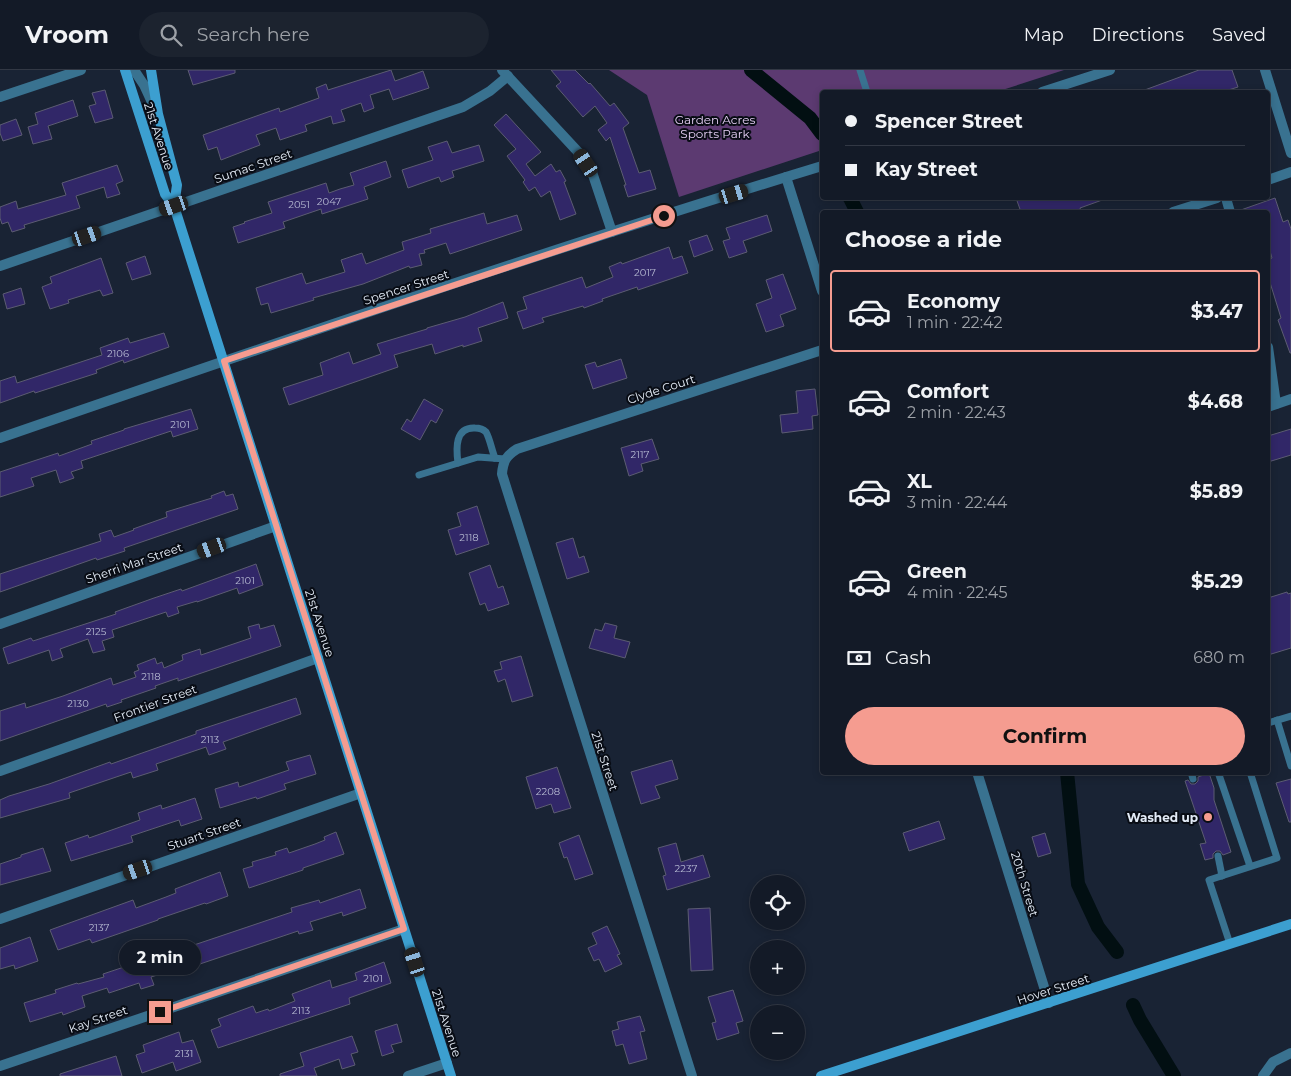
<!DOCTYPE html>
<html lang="en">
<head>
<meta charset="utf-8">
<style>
	:root { --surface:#131a27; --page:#1c232f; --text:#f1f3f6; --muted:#9da1a7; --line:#323844; --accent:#f59c90 }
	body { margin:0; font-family:Montserrat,sans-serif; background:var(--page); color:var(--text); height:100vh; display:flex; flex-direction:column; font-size:19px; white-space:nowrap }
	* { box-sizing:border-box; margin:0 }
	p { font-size:16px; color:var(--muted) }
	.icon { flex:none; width:28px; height:28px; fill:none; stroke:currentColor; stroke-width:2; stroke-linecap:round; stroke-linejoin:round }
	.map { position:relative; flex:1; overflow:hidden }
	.details { position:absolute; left:820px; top:140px; width:450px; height:565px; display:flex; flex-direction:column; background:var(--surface); border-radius:5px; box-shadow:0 2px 8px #0003,0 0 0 1px var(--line) }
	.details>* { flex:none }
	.top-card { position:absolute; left:820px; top:20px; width:450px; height:110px; border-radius:5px; box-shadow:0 2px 8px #0003,0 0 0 1px var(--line); display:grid; align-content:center; height:110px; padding:0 25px; background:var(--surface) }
	.fabs { position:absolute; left:750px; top:805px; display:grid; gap:10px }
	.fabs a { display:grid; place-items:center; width:55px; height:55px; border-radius:50%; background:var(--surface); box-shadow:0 2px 8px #0003,0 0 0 1px var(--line); font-size:25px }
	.end { position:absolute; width:22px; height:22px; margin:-11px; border:6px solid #f59c90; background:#111; box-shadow:0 0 0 2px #111 }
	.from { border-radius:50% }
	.bubble { position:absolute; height:35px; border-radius:18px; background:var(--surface); box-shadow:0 2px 8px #0003,0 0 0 1px var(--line); font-size:16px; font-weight:700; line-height:35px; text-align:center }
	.car { position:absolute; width:15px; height:30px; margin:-15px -8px; border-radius:6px; box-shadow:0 0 4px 1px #0007; background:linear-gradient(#222 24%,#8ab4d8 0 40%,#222 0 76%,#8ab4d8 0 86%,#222 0) }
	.top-card b { display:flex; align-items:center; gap:18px; height:48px; font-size:19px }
	.top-card b+b { border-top:1px solid var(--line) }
	.top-card i { width:12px; height:12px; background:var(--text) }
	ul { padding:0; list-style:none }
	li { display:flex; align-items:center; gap:15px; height:82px; margin:0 10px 8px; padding:0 15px; border:2px solid transparent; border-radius:5px }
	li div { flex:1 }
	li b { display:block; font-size:19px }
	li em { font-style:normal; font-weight:700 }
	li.on { border-color:var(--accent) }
	li>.icon { width:45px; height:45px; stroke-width:1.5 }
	h2 { padding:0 25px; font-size:22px; line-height:60px }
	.pay { display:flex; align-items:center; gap:12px; height:55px; padding:0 25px; font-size:19px }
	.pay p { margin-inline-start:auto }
	.button { display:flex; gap:10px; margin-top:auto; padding:10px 25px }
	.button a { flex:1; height:58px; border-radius:30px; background:var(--accent); color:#111; font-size:20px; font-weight:700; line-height:58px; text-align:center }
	header { display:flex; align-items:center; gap:30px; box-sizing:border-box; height:70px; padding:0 25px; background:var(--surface); border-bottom:1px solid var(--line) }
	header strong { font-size:24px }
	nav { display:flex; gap:28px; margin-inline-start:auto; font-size:18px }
	.search { width:350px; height:45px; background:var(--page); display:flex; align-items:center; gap:12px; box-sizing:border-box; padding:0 18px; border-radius:28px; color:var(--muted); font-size:19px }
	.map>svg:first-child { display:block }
	.green { fill:#5c3a71 }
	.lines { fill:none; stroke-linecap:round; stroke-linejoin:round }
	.canal { stroke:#020f12; stroke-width:14 }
	.building { fill:#312768; stroke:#5c5c72 }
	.lane { stroke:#397290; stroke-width:7 }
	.street { stroke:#397290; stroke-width:10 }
	.secondary { stroke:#3c9fd0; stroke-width:10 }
	.route { stroke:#f59c90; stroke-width:6 }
	.poi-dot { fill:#f59c90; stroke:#080c14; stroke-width:2 }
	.labels { text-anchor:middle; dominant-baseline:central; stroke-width:4; stroke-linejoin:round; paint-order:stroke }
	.number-label { font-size:10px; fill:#b6bad2 }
	.park-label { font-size:12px; fill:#e4cef3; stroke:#080c14 }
	.street-label { font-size:12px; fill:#e3ebf6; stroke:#080c14 }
	.poi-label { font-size:12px; font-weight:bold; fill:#e3ebf6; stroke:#080c14; text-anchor:end }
</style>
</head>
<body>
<header>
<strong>Vroom</strong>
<div class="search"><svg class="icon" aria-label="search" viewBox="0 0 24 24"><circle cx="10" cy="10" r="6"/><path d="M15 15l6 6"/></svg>Search here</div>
<nav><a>Map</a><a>Directions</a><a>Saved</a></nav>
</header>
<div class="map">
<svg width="1291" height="1006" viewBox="0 0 1291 1006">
	<rect width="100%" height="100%" fill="#192334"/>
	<path class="green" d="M609,0h455l-68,22h-174v58l-143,47 -32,-102z"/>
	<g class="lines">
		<g class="canal">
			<path d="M751,0l59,48 12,16"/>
			<path d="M850,128l7,14"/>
			<path d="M1067,702l11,112 20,43 19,25"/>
			<path d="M1133,935l7,15 34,56"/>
		</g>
	</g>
	<g class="building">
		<path d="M188,0h47v3l-42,12z"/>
		<path d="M391,0l4,11 28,-10 6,17 -36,12 -4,-11 -19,6 4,13 -10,4 -3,-9 -20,7 4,11 -12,3 -2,-8 -26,9 2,6 -27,9 -4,-12 -20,7 4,10 -39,15 -4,-13 -9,3 -5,-15 76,-27 1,4 39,-14 -3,-10 10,-4 2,6z"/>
		<path d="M551,0h24l14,14 1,-1 20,23 4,-3 15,20 -6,5 16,45 11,-3 6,19 -28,8 -4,-12h2l-16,-48 -4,4 -8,-11 9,-7 -12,-17 -12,11 -27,-31 5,-4z"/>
		<path d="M1199,0h33l6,17 -16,5h-80v-1z"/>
		<path d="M105,20l8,28 -18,5 -6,-17 7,-2 -4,-11z"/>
		<path d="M73,30l5,16 -30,10 4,13 -19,5 -5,-17 10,-3 -3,-11z"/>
		<path d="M506,44l35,38 -15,12 9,12 16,-12 5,8 4,-2 6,11 -2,1 12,32 -16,6 -10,-29 -9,6 -6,-10 -6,4 -6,-9 2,-2 -18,-24 9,-7 -22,-24z"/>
		<path d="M16,49l6,16 -19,6 -3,-8v-8z"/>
		<path d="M447,71l5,12 27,-8 5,16 -32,10 2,6 -13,5 -2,-5 -31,11 -6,-18 31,-10 -5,-13z"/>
		<path d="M386,91l5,16 -27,10 4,12 -46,15 -1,-5 -38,13 2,6 -47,15 -5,-16 12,-4 -1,-1 28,-9 -4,-11 58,-19 3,10 11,-4 14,-4 -4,-12z"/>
		<path d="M117,95l6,16 -7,3 4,10 -13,4 -3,-11 -28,9 4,12 -56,17 1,3 -13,4 -4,-10 -6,2 -2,-6v-11l16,-6 2,8 48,-14 -4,-12z"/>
		<path d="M1016,128h89v1l-25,9 1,4h-60z"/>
		<path d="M1275,128l8,24 5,-2 3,9v124h-1l-12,-33 3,-2 -13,-42v-16l4,-2 -4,-14v-32h-30v-1z"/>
		<path d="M484,143l3,11 30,-9 5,15 -72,24 -4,-11 -22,7 1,3 -6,1 3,11 -12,3 -1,-2 -46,18 -50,14 1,2 -43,13 -3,-10 -7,2 -5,-17 46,-15 4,11 39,-12 -4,-12 21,-7 4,11 38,-14 -2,-8 29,-9 -1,-4z"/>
		<path d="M767,145l5,16 -29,10 4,11 -18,6 -6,-17 7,-2 -4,-11z"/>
		<path d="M707,165l6,15 -19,7 -5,-16z"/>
		<path d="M669,177l4,12 9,-3 6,17 -50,17 -1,-3 -35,12 1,2 -19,7 -1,-2 -41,12 2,4 -21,7 -6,-17 10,-3 -4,-12 59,-20 4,11 27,-11 -4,-10 12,-5 1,2z"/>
		<path d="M145,186l6,18 -19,6 -6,-17z"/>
		<path d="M101,188l12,35 -10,3 -3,-6 -32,10 1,3 -19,6 -8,-22 10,-4 -2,-6z"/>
		<path d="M783,204l13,35 -16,6 4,11 -18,6 -10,-28 16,-6 -6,-18z"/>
		<path d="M21,218l4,16 -18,5 -4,-15z"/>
		<path d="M503,232l5,16 -30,10 4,13 -19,6v-2l-28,9 -3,-10 -38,11 4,12 -109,38 -6,-17 40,-13 -3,-12 29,-11 4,12 28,-10 -4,-10 50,-15v-1l38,-11z"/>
		<path d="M164,263l5,14 -45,16 -1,-3 -27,10 1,3 -62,20 -1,-2 -34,12v-22l15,-5 2,7 85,-28 -2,-7 28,-10 2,5z"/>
		<path d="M621,289l6,19 -34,11 -8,-24 10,-3 2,5z"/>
		<path d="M815,319l3,26 -6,1 1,13 -31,4 -2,-18 18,-2 -2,-22z"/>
		<path d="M424,329l19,11 -7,13 -5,-3 -11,20 -19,-11 6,-10 4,3z"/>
		<path d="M191,339l7,20 -25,8 -2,-6 -90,30 2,7 -12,4 3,6 -14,5 -4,-13 -25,8 3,8 -34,11v-25l58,-19 1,3 33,-12 -1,-3 33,-11v-1z"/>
		<path d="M1291,359v26l-23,7v-26z"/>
		<path d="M652,369l7,20 -18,5 2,7 -14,5 -8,-28z"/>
		<path d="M224,421l2,5 7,-2 5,15 -114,39 1,3 -28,9 -1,-2 -96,34v-18l101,-33 -2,-7 12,-4 3,7 20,-7 -1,-1 34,-12 -1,-5 46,-14 -1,-2z"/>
		<path d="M477,436l12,38 -33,11 -8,-25 13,-4 -4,-13z"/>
		<path d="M573,468l6,20 5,-2 5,16 -22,7 -11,-36z"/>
		<path d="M256,494l7,21 -24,9 -2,-6 -40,14v-1l-20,6 2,6 -11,4 -2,-5 -54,18 2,7 -12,4 3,9 -12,3 -5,-14 -28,10 3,8 -11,4 -3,-11 -41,14 -5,-16 28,-10 2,3 83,-27 -1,-2 39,-14 27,-9 1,2z"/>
		<path d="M490,495l8,23 5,-2 6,18 -21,7 -3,-8 -5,2 -11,-32z"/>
		<path d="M1287,522l1,2 3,-1v55l-23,7v-57z"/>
		<path d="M605,553l12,3 -3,12 16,4 -5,16 -36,-10 6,-19 7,2z"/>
		<path d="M259,554l1,5 14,-4 7,21 -103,35v-3l-23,8 1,2 -35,12 1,2 -15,5 -1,-3 -106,37v-30l25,-8 1,5 37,-12 48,-18 2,7 23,-8 -2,-5 5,-2 -2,-5 18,-7 2,6 5,-2 2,6 19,-8 -1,-5 18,-6 1,6 50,-17 -3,-11z"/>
		<path d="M521,586l12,40 -21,6 -7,-23 -7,3 -4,-11 8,-2 -2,-7z"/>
		<path d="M296,628l5,16 -78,28 3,7 -17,6 -3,-8 -50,17 2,6 -25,8 -2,-6 -62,21 1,5 -70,20v-18l9,-4 40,-12 61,-22 1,2 85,-30v-3z"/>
		<path d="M310,685l6,19 -32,10 2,5 -29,10 -1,-2 -36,11 -5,-19 23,-7 1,5 50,-17 -3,-8z"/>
		<path d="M672,690l6,19 -23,7 5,12 -19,6 -10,-32z"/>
		<path d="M557,697l14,41 -17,5 -3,-9 -15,5 -10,-32z"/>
		<path d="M1209,703l5,15v12l17,52 -8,3 -3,-4h-4l-3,3v4l-8,2 -5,-16 6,-1 -21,-62 3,-1 3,4h4l3,-3v-4z"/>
		<path d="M1291,709v43h-2l-13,-39z"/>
		<path d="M195,728l7,21 -21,7 -2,-6 -48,16 2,6 -62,19 -6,-18 23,-8 1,3 51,-18 -2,-7 23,-8 1,4z"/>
		<path d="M939,751l6,18 -36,12 -6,-18z"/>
		<path d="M336,762l8,22 -41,14v2l-54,18 -6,-19 10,-3 -1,-4 24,-7 -1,-3 12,-4 2,5 26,-9 10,-4 -1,-3z"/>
		<path d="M1045,763l6,20 -13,4 -6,-20z"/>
		<path d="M579,765l14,39 -18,6 -8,-23 -3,1 -5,-15z"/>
		<path d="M676,773l5,19 22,-7 7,22 -43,13 -4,-14 3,-1 -8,-27z"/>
		<path d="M43,778l8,23 -51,14v-21l21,-7v-2z"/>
		<path d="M220,802l8,24 -22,8 -1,-1 -47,16v1l-66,23 -2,-4 -32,11 -8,-20 83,-30 3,8 30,-11 10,-4 -1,-4z"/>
		<path d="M360,819l6,19 -23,8 -1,-4 -32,10 3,8 -14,4 -1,-3 -110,37 -6,-16 10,-3 -1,-3 101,-34 -1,-4 28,-8 1,3z"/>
		<path d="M710,838l3,62 -22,1 -3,-62z"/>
		<path d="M607,856l13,28 -3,1 5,9 -17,8 -6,-13 -5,2 -6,-13 9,-4 -5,-11z"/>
		<path d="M30,867l8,24 -23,8 -1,-4 -14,4v-21z"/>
		<path d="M156,877l2,7 3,-2 6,20 -16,5 3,8 -13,4 -2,-6 -30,10 -2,-5 -25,8 3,11 -22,8 -1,-3 -32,10 -6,-19 32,-10 -1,-3 22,-7 1,1 26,-7 -1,-3 30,-10 8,-4 -3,-8z"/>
		<path d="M384,892l7,21 -42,15 1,6 -132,44 -7,-18 10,-4 -3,-7 35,-13 3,7 12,-4 1,2 26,-10 -3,-7 38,-14 2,8 25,-8 -2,-7z"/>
		<path d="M733,920l10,31 -7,2 3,10 -22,7 -5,-17 4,-1 -8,-25z"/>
		<path d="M640,946l5,15 -5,1 7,27 -18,5 -6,-20 -7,2 -4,-15 7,-2 -2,-7z"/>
		<path d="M397,954l5,18 -11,3 3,7 -12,4 -7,-25z"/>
		<path d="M179,962l3,11 11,-3 8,22 -25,9 -3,-9 -31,11 -6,-18 9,-3 -2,-7z"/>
		<path d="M352,966l6,16 -7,2 4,11 -13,4 -3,-10 -25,9 3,8h-37v-2l24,-8 -4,-13z"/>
		<path d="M116,986l6,20h-62v-2z"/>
	</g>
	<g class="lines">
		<g class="lane">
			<path d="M860,0l7,22"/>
			<path d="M458,393c-2,-15 -3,-36 17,-35 4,0 9,2 11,4 4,7 6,19 9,26"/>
			<path d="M419,405l59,-18 27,2"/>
			<path d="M1277,650l14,46"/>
			<path d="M1268,653l23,-7"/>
			<path d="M1191,702l2,7"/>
			<path d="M1218,702l32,94"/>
			<path d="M1218,786l4,20"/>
			<path d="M1230,874l-21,-64 68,-22 -27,-86"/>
		</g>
		<g class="street">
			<path d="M134,0l10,15 12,26"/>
			<path d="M502,0l78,84 12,18 20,60"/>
			<path d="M1265,0l26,83"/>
			<path d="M1042,22l68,-22"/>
			<path d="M0,27l81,-27"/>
			<path d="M786,107l36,114"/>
			<path d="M1268,110l23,-8"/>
			<path d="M1226,128l4,14"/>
			<path d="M1173,142l44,-14"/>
			<path d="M0,196l463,-159 27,-16 18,-15"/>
			<path d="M1268,277l8,57"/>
			<path d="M1268,337l23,-8"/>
			<path d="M0,368c273,-94 546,-188 822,-272"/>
			<path d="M0,554l276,-98"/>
			<path d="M0,701l318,-113"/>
			<path d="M977,702l72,231"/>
			<path d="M0,849l361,-126"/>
			<path d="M0,996l404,-137"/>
			<path d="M408,1006l39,-13"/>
			<path d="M692,1006l-190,-602c1,-13 4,-18 15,-25l305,-99"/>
			<path d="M1263,1006l10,-14 18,-9"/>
		</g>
		<g class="secondary">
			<path d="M125,0l40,124 9,12 277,870"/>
			<path d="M151,0l7,44 19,71 -3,21"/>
			<path d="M821,1006l470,-152"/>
		</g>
	</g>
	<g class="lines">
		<path class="route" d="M160,942l244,-83 -180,-568 440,-145"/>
	</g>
	<circle class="poi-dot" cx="1208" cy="747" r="5"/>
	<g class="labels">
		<g class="number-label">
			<text x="329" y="131">2047</text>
			<text x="299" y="134">2051</text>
			<text x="645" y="202">2017</text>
			<text x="118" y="283">2106</text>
			<text x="180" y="354">2101</text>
			<text x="640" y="384">2117</text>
			<text x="469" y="467">2118</text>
			<text x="245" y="510">2101</text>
			<text x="96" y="561">2125</text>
			<text x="151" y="606">2118</text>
			<text x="78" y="633">2130</text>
			<text x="210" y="669">2113</text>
			<text x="548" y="721">2208</text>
			<text x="686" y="798">2237</text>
			<text x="99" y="857">2137</text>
			<text x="373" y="908">2101</text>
			<text x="301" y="940">2113</text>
			<text x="184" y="983">2131</text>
		</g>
		<g class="park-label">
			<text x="715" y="49">Garden Acres<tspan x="715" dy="14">Sports Park</tspan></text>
		</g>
		<g class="street-label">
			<text transform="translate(159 66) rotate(72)">21st Avenue</text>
			<text transform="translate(253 96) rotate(-19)">Sumac Street</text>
			<text transform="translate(406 217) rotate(-18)">Spencer Street</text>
			<text transform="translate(661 319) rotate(-18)">Clyde Court</text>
			<text transform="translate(134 493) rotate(-19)">Sherri Mar Street</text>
			<text transform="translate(320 553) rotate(72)">21st Avenue</text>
			<text transform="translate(155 633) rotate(-20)">Frontier Street</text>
			<text transform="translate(605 691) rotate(72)">21st Street</text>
			<text transform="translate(204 764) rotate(-19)">Stuart Street</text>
			<text transform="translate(1025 814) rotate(73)">20th Street</text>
			<text transform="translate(1053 919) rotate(-18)">Hover Street</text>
			<text transform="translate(98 949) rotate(-19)">Kay Street</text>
			<text transform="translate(447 953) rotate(72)">21st Avenue</text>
		</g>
		<g class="poi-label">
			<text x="1198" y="747">Washed up</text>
		</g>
	</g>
</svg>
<div class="fabs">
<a><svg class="icon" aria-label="locate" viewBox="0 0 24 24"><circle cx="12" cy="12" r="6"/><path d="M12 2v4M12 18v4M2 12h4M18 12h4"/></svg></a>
<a>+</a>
<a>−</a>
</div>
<i class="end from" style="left:664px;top:146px"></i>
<i class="end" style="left:160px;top:942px"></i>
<div class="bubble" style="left:119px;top:870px;width:82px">2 min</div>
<i class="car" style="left:586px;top:93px;rotate:326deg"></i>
<i class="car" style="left:734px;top:124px;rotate:73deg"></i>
<i class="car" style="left:174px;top:136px;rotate:251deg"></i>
<i class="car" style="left:87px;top:166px;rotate:71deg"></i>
<i class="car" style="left:212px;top:478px;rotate:250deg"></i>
<i class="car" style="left:138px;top:800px;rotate:251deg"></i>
<i class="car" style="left:415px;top:892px;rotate:342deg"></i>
<div class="top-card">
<b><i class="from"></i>Spencer Street</b>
<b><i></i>Kay Street</b>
</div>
<section class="details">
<h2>Choose a ride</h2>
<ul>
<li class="on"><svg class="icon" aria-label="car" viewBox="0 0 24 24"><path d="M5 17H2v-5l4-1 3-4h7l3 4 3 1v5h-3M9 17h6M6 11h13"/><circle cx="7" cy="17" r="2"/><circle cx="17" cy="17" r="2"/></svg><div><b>Economy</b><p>1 min · 22:42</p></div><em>$3.47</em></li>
<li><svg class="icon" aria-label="car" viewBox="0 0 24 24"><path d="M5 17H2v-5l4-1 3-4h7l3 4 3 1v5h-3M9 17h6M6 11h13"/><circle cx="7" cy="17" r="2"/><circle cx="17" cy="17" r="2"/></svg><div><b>Comfort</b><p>2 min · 22:43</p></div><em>$4.68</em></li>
<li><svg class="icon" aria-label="car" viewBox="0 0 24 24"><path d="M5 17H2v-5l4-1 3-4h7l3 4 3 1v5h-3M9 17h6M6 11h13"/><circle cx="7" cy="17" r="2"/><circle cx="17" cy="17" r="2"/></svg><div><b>XL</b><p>3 min · 22:44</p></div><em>$5.89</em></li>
<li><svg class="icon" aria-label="car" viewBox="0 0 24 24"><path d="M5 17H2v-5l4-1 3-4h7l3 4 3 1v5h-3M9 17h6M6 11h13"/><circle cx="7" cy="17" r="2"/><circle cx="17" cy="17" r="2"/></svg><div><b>Green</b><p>4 min · 22:45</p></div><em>$5.29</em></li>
</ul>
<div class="pay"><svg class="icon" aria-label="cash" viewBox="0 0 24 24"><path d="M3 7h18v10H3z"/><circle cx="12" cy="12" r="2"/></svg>Cash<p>680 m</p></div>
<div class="button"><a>Confirm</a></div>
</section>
</div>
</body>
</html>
